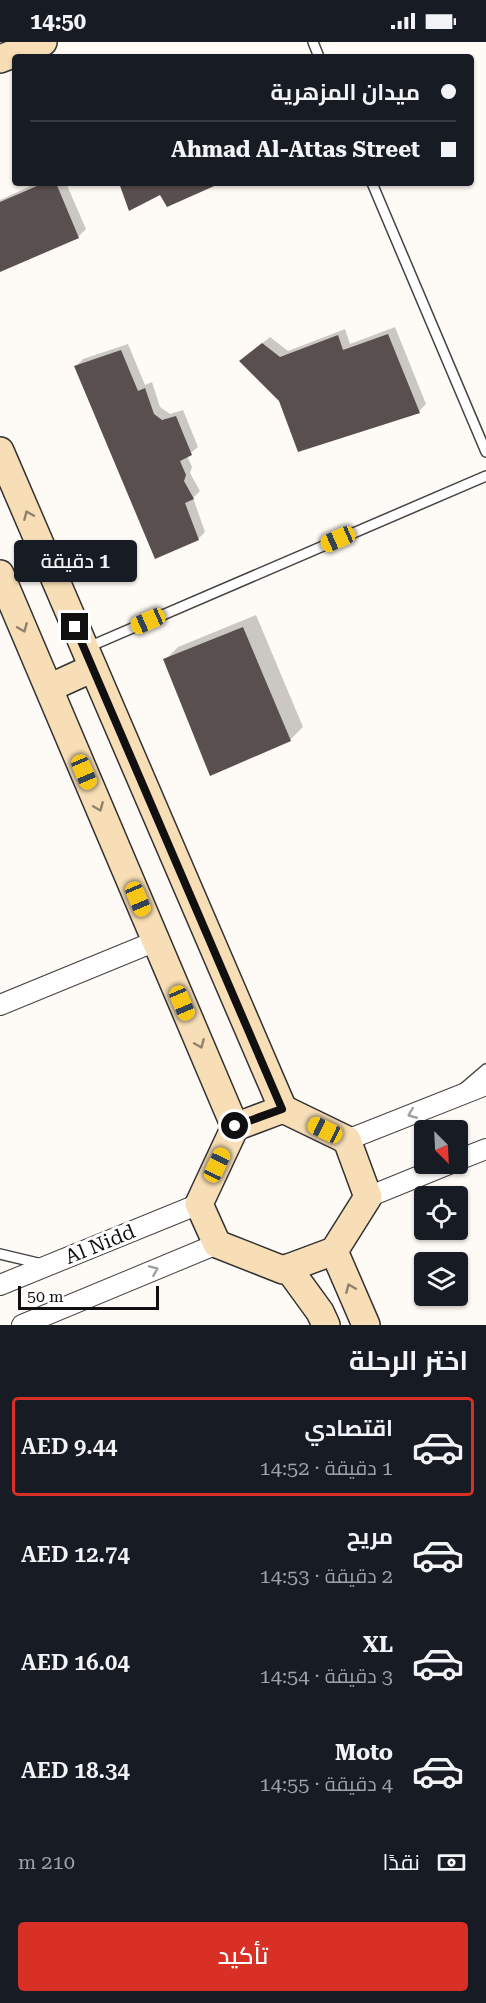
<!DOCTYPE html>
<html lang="ar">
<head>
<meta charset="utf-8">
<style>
	:root { --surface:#171b24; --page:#242831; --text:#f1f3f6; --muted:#9ea1a6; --line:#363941; --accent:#d93025 }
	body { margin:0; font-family:"Roboto Serif",Cairo,serif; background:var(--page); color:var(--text); direction:rtl; height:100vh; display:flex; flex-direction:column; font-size:22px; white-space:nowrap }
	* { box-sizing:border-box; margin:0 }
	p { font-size:20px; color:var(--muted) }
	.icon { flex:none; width:33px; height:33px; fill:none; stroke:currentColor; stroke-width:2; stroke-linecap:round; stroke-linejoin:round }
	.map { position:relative; height:1283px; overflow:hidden; direction:ltr }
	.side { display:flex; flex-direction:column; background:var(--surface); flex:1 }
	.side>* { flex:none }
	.banner { position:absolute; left:12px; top:12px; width:462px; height:132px; border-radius:6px; box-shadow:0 2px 4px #0004; direction:rtl; display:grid; align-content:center; height:132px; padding:0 18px; background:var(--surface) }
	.needle { width:39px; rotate:156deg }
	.fabs { position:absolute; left:414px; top:1078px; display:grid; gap:12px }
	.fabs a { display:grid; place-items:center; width:54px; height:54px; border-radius:6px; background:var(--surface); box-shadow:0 2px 4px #0004; font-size:30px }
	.scale { position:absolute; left:18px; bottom:15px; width:141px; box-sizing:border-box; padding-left:6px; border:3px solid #101010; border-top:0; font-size:16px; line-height:21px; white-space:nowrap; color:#101010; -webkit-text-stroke:4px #fff; paint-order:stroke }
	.end { position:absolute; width:27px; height:27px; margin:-14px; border:8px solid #101010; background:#fff; box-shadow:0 0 0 3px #fff }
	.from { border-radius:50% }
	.bubble { position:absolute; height:42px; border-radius:6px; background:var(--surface); box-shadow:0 2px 4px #0004; font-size:20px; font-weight:600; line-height:42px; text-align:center; direction:rtl }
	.car { position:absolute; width:18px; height:36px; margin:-18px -9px; border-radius:8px; box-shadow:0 0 4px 2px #0007; background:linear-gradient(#f5c518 24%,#345 0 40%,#f5c518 0 76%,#345 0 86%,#f5c518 0) }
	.banner b { display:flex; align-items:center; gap:21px; height:57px; font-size:22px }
	.banner b+b { border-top:2px solid var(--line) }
	.banner i { width:15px; height:15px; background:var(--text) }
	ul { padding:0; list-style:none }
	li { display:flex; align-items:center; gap:18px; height:99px; margin:0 12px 9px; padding:0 6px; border:3px solid transparent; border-radius:6px }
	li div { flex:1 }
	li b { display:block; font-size:22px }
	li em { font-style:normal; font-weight:600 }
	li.on { border-color:var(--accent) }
	li>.icon { width:54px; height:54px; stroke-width:1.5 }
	h2 { padding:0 18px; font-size:27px; line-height:72px }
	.pay { display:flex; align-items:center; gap:15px; height:66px; padding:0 18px; font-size:22px }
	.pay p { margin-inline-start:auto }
	.cta { display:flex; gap:12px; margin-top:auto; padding:12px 18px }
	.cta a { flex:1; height:69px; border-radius:6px; background:var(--accent); color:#fff; font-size:24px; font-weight:600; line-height:69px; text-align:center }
	.status { display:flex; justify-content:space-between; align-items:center; height:42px; padding:0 30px; background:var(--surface); direction:ltr }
	.status svg { height:16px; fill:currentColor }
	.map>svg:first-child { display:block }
	.shadow { fill:#0003 }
	.building { fill:#584f4e }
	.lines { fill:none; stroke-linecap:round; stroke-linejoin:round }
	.lane-casing { stroke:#434343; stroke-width:12 }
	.street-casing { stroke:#434343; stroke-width:22 }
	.secondary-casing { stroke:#323232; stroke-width:30 }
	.lane { stroke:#fff; stroke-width:9 }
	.street { stroke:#fff; stroke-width:20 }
	.secondary { stroke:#f7deb6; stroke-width:27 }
	.oneway { stroke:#8f816b }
	.oneway2 { stroke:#9f9f9f }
	.route { stroke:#101010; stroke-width:8 }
	.labels { text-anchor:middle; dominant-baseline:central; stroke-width:6; stroke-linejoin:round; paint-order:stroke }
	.street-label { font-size:20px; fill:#101010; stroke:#fff }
</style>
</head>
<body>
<div class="status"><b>14:50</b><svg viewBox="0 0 49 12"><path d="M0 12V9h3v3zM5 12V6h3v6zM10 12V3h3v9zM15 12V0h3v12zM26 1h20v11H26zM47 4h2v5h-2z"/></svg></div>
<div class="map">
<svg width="486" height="1283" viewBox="0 0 486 1283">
	<rect width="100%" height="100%" fill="#fefaf5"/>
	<g class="shadow">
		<path d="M37,141h29l20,46 -8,8 -78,33v-70z"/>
		<path d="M395,285l31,77 -7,7 -139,-11 -32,-45 22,-18 18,14 57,-22 5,15z"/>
		<path d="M128,302l17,41 7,-3 8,25 10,7 13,-4 15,37 -11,9 5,11 -2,6 10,18 -7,7 12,34 -7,7 -122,-173 7,-7z"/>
		<path d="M256,573l47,112 -13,13 -125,-80 13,-13z"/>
	</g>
	<g class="building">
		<path d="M44,141h12l23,55 -79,34v-70z"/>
		<path d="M119,141h102l-54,24 -7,-12 -31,16z"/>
		<path d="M388,292l32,79 -122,39 -19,-51 -40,-40 23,-18 18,14 58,-22 5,15z"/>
		<path d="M121,308l17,41 7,-3 9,26 8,6 14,-4 16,39 -12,6 6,14 -2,6 10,18 -9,4 14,37 -44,19 -81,-193z"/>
		<path d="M243,585l48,114 -81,35 -47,-117z"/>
	</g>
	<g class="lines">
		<g class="lane-casing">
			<g id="lane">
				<path d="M313,0l6,15"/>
				<path d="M372,141l114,269"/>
				<path d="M86,606l400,-172"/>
				<path d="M465,1045l21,-18"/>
				<path d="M0,1212l42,10"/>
			</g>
		</g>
		<g class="street-casing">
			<g id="street">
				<path d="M0,963l156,-64"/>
				<path d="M347,1098l139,-55"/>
				<path d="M458,1118l28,-11"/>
				<path d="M368,1155l81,-33"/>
				<path d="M0,1243l199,-81"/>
				<path d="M22,1283l195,-81"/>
			</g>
		</g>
		<g class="secondary-casing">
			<g id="secondary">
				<path d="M0,17l43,-17"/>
				<path d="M0,409l283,658"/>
				<path d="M0,532l235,553"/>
				<path d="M49,646l44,-20"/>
				<path d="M283,1067l64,31 21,57 -34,54 -51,19 -66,-26 -18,-40 36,-77z"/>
				<path d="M334,1209l32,74"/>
				<path d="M288,1226l32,44 6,13"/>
			</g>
		</g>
		<use href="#lane" class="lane"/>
		<use href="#street" class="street"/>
		<use href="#secondary" class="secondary"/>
	</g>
	<defs><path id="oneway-chevron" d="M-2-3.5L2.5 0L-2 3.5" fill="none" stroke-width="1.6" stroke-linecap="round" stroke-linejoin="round" transform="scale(1.5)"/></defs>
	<g class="oneway">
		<use href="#oneway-chevron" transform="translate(28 473) rotate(-113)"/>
		<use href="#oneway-chevron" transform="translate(23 586) rotate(67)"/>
		<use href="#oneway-chevron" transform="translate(99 765) rotate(67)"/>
		<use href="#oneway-chevron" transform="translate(200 1002) rotate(67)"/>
		<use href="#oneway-chevron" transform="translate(350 1246) rotate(-113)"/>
	</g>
	<g class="oneway2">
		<use href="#oneway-chevron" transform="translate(412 1072) rotate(158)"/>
		<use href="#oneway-chevron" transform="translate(154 1228) rotate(-23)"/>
	</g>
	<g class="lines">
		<path class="route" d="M75,585l207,482 -47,17"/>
	</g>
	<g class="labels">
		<g class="street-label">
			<text transform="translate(100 1202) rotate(-22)">Al Nidd</text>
		</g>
	</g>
</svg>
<div class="fabs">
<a><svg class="needle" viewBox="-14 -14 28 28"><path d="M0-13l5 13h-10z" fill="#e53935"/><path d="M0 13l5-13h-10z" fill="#9ea1a6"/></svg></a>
<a><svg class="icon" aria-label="locate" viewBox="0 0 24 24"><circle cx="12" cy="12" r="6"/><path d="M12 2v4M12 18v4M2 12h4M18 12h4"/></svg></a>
<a><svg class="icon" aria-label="layers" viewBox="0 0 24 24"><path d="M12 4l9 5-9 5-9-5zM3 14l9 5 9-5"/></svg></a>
</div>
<div class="scale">50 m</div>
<i class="end from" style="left:235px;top:1084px"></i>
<i class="end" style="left:75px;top:585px"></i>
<div class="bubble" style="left:14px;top:498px;width:123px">1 دقيقة</div>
<i class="car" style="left:338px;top:497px;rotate:246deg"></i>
<i class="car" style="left:148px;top:579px;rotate:246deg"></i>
<i class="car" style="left:84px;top:730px;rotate:157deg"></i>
<i class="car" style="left:138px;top:857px;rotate:157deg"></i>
<i class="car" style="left:182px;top:961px;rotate:157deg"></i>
<i class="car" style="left:325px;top:1088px;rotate:295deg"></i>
<i class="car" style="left:217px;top:1123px;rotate:25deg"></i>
<div class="banner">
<b><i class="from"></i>ميدان المزهرية</b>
<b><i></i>Ahmad Al-Attas Street</b>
</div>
</div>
<section class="side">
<h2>اختر الرحلة</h2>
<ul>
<li class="on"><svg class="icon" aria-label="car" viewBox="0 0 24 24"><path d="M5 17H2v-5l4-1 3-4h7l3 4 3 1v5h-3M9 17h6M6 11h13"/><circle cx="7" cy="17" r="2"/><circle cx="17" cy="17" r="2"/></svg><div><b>اقتصادي</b><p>1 دقيقة · 14:52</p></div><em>AED 9.44</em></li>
<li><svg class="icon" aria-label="car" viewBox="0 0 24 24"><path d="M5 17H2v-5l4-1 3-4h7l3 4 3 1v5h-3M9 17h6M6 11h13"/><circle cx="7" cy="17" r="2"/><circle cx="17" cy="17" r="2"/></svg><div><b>مريح</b><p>2 دقيقة · 14:53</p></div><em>AED 12.74</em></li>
<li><svg class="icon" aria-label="car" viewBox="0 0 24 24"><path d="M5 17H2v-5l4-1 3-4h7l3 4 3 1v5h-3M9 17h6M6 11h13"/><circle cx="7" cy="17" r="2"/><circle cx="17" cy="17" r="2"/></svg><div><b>XL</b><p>3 دقيقة · 14:54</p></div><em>AED 16.04</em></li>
<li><svg class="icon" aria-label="car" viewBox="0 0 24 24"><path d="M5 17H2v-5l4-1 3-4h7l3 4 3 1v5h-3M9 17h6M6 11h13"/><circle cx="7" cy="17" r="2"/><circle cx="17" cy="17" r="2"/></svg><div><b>Moto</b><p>4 دقيقة · 14:55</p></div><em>AED 18.34</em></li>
</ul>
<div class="pay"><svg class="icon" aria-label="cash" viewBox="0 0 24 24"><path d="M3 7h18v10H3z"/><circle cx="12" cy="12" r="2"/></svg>نقدًا<p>210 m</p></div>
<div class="cta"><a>تأكيد</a></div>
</section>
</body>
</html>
